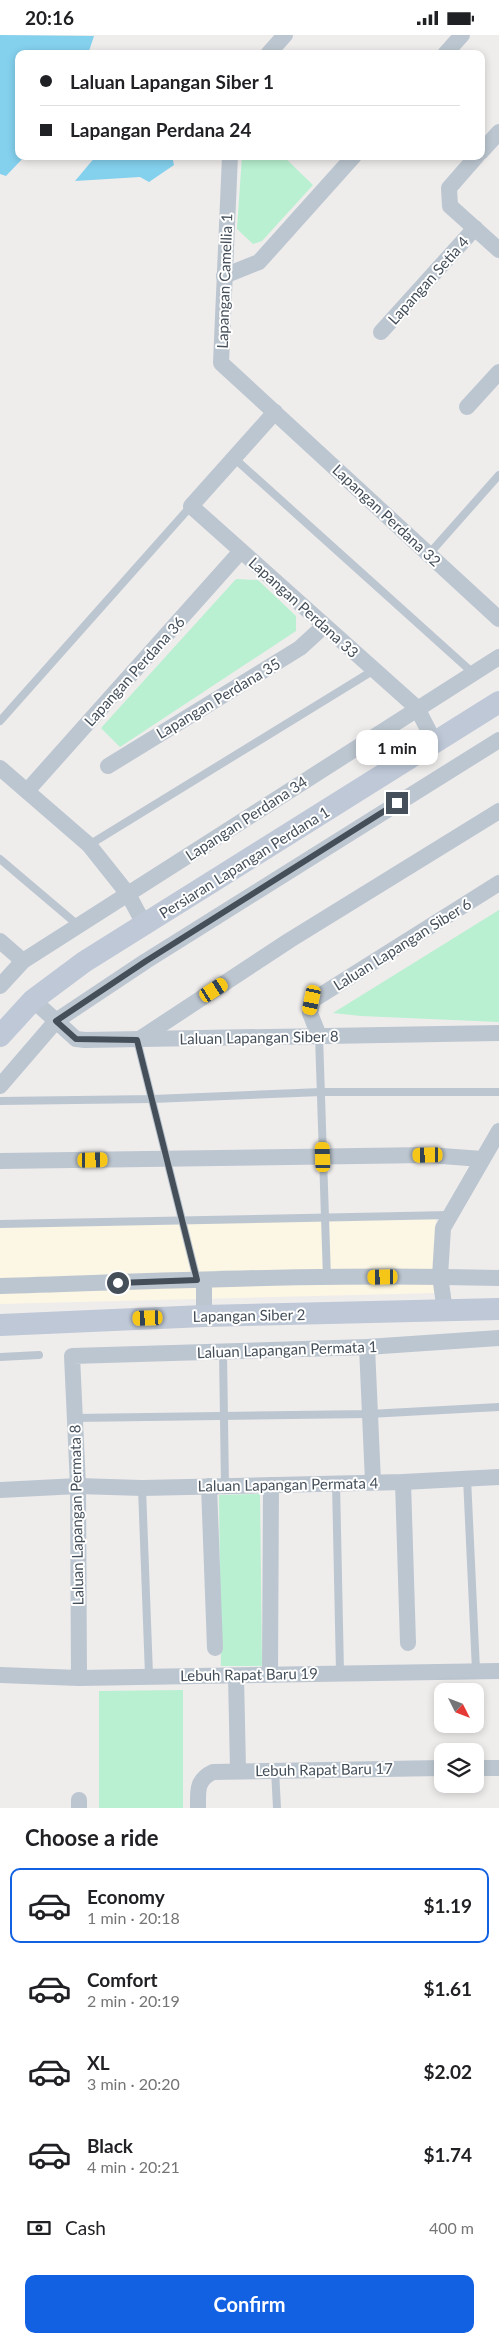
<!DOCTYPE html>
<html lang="en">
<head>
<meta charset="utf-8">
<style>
	:root { --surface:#fff; --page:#f6f6f6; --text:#202124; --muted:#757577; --line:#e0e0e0; --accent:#1361e3 }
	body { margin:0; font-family:Lato,sans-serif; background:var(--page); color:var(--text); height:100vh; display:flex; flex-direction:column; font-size:19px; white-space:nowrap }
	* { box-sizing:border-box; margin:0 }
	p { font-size:16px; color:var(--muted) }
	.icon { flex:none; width:28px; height:28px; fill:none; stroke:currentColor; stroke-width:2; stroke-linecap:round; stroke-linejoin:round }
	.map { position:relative; height:1773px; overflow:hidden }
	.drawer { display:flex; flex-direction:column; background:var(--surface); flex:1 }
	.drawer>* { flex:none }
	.top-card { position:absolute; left:15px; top:15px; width:470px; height:110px; border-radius:10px; box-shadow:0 2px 8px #0003; display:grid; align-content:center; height:110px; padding:0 25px; background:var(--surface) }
	.needle { width:32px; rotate:132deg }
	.tools { position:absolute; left:434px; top:1648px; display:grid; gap:10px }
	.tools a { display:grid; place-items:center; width:50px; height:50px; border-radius:10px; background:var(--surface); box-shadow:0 2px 8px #0003; font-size:25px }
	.end { position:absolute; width:22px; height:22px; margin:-11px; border:6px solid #444f5a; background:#fff; box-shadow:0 0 0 2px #fff }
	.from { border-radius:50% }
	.bubble { position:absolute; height:35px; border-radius:10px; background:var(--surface); box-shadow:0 2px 8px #0003; font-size:16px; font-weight:700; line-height:35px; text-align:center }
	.car { position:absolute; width:15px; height:30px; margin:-15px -8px; border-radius:6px; box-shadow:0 0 4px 1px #0007; background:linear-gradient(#f5c518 24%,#345 0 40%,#f5c518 0 76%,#345 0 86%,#f5c518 0) }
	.top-card b { display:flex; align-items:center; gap:18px; height:48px; font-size:19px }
	.top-card b+b { border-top:1px solid var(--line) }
	.top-card i { width:12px; height:12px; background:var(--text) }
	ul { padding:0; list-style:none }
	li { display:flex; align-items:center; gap:15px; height:75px; margin:0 10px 8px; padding:0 15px; border:2px solid transparent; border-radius:10px }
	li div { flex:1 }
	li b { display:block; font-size:19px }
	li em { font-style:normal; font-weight:700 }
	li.on { border-color:var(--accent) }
	li>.icon { width:45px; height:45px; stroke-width:1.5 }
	h2 { padding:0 25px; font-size:22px; line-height:60px }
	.pay { display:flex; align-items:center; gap:12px; height:55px; padding:0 25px; font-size:19px }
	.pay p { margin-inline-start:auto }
	.primary-button { display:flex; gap:10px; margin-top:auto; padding:10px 25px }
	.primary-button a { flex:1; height:58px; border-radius:10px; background:var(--accent); color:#fff; font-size:20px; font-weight:700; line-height:58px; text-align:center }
	.status { display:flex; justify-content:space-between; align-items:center; height:35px; padding:0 25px; background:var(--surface); direction:ltr }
	.status svg { height:14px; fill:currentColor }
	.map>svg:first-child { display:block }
	.commercial { fill:#fcf6e4 }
	.green { fill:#b8f0d1 }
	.water { fill:#84d1ee }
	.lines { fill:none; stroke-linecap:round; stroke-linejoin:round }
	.lane { stroke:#bcc6d0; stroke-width:8 }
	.street { stroke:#bcc6d0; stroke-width:16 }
	.secondary { stroke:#bec8d7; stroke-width:22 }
	.route { stroke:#444f5a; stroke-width:6 }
	.labels { text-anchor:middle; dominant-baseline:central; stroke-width:4; stroke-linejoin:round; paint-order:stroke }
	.street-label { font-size:15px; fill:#444f5a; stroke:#fff }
</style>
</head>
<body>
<div class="status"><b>20:16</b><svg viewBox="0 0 49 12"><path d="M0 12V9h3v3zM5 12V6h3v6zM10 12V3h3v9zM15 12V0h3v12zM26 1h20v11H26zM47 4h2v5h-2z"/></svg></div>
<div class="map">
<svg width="499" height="1773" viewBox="0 0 499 1773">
	<rect width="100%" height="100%" fill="#efecec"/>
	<path class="commercial" d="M436,1182l1,76 -437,11v-83z"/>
	<g class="green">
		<path d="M242,121h41l30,29 -51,56 -9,3 -16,-15z"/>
		<path d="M236,544l22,1 38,36v15l-176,116 -19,-19z"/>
		<path d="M499,875v112l-138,-6 -28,-3z"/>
		<path d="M260,1459l2,172h-41l-2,-171z"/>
		<path d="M183,1655v118h-84v-117z"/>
	</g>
	<g class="water">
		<path d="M0,0l94,1 -6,18h-69v102h6l-19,20 -6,-2z"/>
		<path d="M96,121h76l2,9 -25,17 -9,-5 -65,4z"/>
	</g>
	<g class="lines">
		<g class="lane">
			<path d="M234,423l239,215"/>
			<path d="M429,519l70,-79"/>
			<path d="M0,686l191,-215"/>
			<path d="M89,810l285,-175"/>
			<path d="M0,824l79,67"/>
			<path d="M319,1001l8,242"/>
			<path d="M137,1005l60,240"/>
			<path d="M0,1066l153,-2 168,-7h178"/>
			<path d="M0,1189l450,-9"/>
			<path d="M223,1317l2,134"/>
			<path d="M0,1322l39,-2"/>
			<path d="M74,1383l295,-4 130,-7"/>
			<path d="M467,1443l9,192"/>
			<path d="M336,1448l4,189"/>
			<path d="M142,1453l7,187"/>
			<path d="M275,1735l2,38"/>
		</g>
		<g class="street">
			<path d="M268,19l17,-19"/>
			<path d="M445,19l17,-19"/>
			<path d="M481,117l18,-20"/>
			<path d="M230,121l-9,207 278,256"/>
			<path d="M477,121l-28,32 1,18 49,44"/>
			<path d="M224,241l35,-14 95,-106"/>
			<path d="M381,297l94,-104"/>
			<path d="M467,372l32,-35"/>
			<path d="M275,377l-84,94 226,202 18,35"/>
			<path d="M108,731l192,-118 24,-22"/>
			<path d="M0,733l89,77 39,49 16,30"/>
			<path d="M27,756l214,-240"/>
			<path d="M0,906l23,20"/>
			<path d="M0,951l23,-25 476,-304"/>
			<path d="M33,965l43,39 9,1 414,-7"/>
			<path d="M319,1001l-9,-23 3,-13 186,-117"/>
			<path d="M138,1005l152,-100 209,-129"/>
			<path d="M0,1051l56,-65 90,-60 353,-221"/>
			<path d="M0,1126l428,-6 54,4"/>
			<path d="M0,1251c166,-5 333,-13 499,-8"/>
			<path d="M445,1276l-5,-35 3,-48 56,-97"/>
			<path d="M204,1281v-36"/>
			<path d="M367,1312l6,135"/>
			<path d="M403,1447l5,161"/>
			<path d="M209,1451l6,162"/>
			<path d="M0,1455l78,-4 64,2 261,-6 96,-5"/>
			<path d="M270,1639l1,-189"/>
			<path d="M0,1640l79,3 420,-7"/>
			<path d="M236,1641l2,94"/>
			<path d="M79,1643l-1,-192 -6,-130 295,-9 132,-9"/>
			<path d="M475,1733h24"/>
			<path d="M79,1765v8"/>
			<path d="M198,1773c0,-17 -2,-28 15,-36l229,-4"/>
		</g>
		<g class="secondary">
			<path d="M0,1001l33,-36 51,-38 415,-260"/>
			<path d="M0,1290l204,-9 295,-7"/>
		</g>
	</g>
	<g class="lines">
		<path class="route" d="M118,1248l79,-3 -60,-240 -61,-1 -20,-18 90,-60 251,-158"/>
	</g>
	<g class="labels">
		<g class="street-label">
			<text transform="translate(428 245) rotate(-48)">Lapangan Setia 4</text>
			<text transform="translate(224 246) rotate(-88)">Lapangan Camellia 1</text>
			<text transform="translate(387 480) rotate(43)">Lapangan Perdana 32</text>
			<text transform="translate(304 572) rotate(42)">Lapangan Perdana 33</text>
			<text transform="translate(134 636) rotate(-48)">Lapangan Perdana 36</text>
			<text transform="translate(218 663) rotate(-31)">Lapangan Perdana 35</text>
			<text transform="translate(246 783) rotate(-33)">Lapangan Perdana 34</text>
			<text transform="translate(244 827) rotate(-32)">Persiaran Lapangan Perdana 1</text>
			<text transform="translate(402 909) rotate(-32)">Laluan Lapangan Siber 6</text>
			<text transform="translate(259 1002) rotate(-1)">Laluan Lapangan Siber 8</text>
			<text transform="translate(249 1280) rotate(-1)">Lapangan Siber 2</text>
			<text transform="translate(287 1314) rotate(-2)">Laluan Lapangan Permata 1</text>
			<text transform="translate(288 1449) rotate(-1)">Laluan Lapangan Permata 4</text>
			<text transform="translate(76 1480) rotate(-91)">Laluan Lapangan Permata 8</text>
			<text transform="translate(249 1639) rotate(-1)">Lebuh Rapat Baru 19</text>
			<text transform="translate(324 1734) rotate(-1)">Lebuh Rapat Baru 17</text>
		</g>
	</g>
</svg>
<div class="tools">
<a><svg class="needle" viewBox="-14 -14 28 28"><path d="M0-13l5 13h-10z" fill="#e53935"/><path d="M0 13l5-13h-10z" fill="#757577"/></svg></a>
<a><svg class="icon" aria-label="layers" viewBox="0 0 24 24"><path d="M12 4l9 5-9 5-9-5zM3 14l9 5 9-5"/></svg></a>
</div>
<i class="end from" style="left:118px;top:1248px"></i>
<i class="end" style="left:397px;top:768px"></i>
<div class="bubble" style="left:356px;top:695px;width:82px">1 min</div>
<i class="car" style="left:214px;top:955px;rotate:57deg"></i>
<i class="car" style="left:312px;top:965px;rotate:192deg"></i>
<i class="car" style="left:428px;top:1120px;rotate:269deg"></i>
<i class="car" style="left:323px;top:1122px;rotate:358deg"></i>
<i class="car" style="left:93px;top:1125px;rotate:89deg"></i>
<i class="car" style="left:383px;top:1242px;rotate:269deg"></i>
<i class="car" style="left:148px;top:1283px;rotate:268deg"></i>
<div class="top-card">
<b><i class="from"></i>Laluan Lapangan Siber 1</b>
<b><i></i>Lapangan Perdana 24</b>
</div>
</div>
<section class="drawer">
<h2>Choose a ride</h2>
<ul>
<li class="on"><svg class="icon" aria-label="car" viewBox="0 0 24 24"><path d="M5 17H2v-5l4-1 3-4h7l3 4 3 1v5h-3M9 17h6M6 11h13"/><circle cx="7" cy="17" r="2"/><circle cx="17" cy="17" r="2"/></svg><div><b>Economy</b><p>1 min · 20:18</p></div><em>$1.19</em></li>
<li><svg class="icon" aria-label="car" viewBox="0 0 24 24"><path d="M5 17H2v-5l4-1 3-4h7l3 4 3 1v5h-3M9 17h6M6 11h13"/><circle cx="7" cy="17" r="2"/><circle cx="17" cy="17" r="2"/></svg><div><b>Comfort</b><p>2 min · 20:19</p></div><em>$1.61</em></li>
<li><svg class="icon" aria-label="car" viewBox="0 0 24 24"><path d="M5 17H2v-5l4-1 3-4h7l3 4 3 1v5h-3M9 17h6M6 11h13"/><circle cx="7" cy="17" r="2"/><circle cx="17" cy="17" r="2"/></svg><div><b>XL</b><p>3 min · 20:20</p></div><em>$2.02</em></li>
<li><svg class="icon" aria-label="car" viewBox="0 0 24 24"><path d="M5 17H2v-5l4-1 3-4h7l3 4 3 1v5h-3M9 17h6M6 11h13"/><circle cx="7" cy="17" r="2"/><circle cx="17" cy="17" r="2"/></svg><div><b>Black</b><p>4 min · 20:21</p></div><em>$1.74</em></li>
</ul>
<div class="pay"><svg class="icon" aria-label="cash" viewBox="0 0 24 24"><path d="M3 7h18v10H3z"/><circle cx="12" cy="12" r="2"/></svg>Cash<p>400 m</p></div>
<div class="primary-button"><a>Confirm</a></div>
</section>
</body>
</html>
